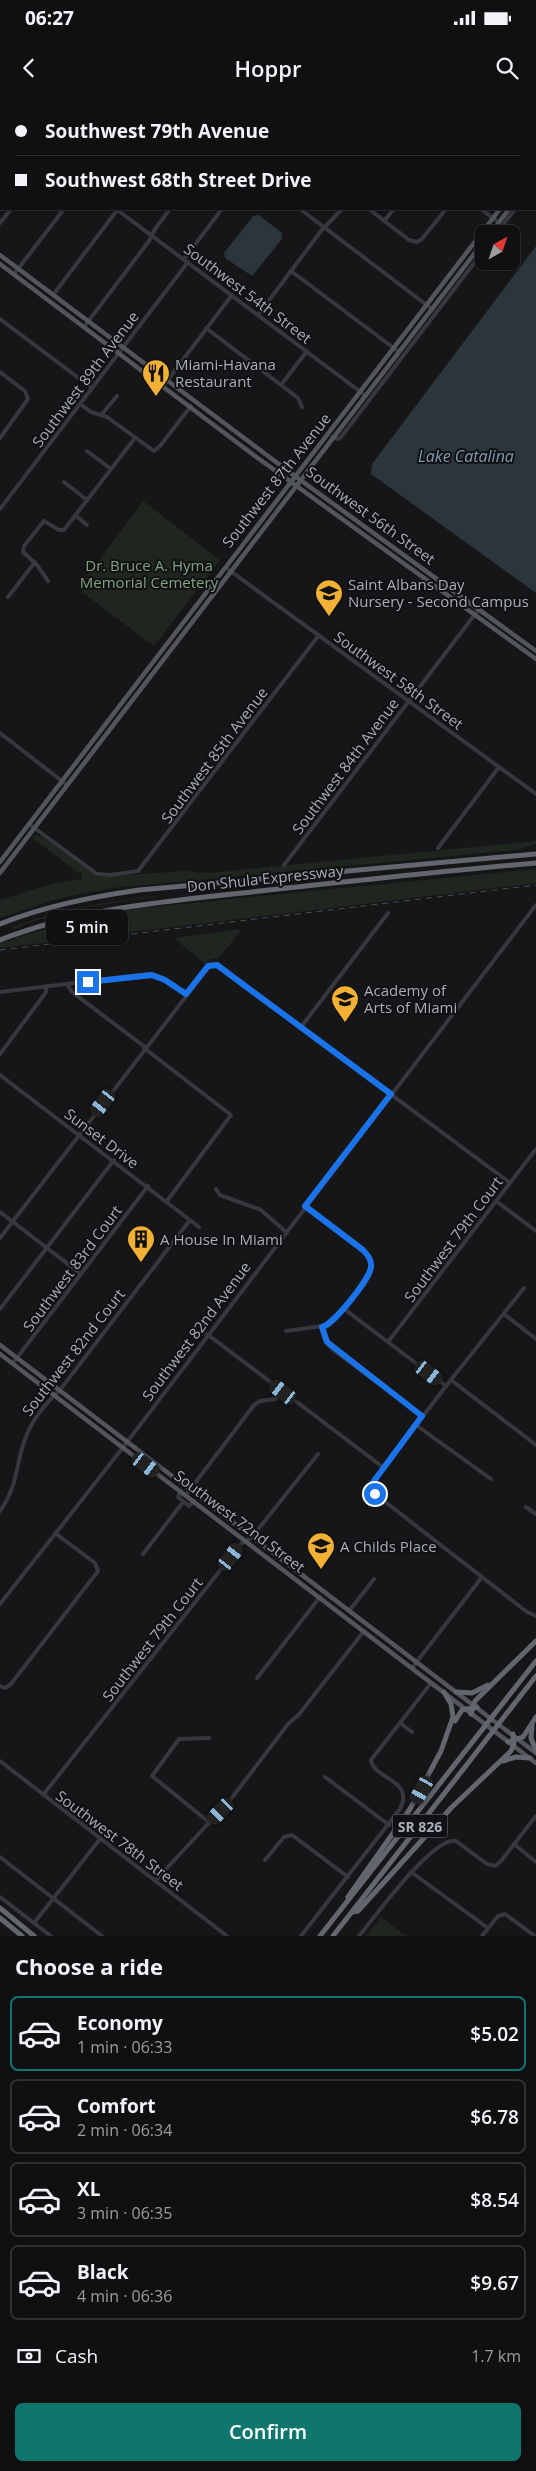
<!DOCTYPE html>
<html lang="en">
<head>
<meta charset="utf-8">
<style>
	:root { --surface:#101012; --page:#19191b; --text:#f1f3f6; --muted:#9c9d9f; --line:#303032; --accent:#0f766e }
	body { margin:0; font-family:"Open Sans",sans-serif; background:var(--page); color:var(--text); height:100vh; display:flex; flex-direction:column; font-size:19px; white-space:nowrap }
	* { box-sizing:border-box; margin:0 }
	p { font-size:16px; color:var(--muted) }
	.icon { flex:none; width:28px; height:28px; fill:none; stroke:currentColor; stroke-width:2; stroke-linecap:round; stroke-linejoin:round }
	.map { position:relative; height:1836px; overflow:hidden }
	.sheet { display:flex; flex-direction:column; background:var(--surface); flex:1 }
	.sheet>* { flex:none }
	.top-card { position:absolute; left:0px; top:0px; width:536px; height:110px; box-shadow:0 1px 4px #0004,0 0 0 1px var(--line); display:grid; align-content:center; height:110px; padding:0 15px; background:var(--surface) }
	.needle { width:32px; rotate:40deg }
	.controls { position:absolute; left:475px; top:125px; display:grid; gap:10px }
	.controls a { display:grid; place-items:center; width:45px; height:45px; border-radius:8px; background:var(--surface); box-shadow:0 1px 4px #0004,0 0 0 1px var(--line); font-size:25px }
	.end { position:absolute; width:22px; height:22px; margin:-11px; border:6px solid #1a73e8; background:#fff; box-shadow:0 0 0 2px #fff }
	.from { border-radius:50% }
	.bubble { position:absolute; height:35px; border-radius:8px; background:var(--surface); box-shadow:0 1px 4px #0004,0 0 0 1px var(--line); font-size:16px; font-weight:600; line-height:35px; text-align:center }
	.car { position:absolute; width:15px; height:30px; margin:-15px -8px; border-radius:6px; box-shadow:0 0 4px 1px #0007; background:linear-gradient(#222 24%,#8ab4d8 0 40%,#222 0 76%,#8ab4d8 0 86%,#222 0) }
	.top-card b { display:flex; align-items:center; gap:18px; height:48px; font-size:19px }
	.top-card b+b { border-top:1px solid var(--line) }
	.top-card i { width:12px; height:12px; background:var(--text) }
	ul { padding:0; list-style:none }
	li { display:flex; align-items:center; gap:15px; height:75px; margin:0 10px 8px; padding:0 5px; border:2px solid var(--line); border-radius:8px }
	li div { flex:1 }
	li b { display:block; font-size:19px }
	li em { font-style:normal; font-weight:600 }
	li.selected { border-color:var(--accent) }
	li>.icon { width:45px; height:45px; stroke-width:1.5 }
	h2 { padding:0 15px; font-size:22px; line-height:60px }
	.pay { display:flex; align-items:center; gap:12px; height:55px; padding:0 15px; font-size:19px }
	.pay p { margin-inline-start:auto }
	.primary-button { display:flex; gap:10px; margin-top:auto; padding:10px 15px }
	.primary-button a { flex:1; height:58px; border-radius:8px; background:var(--accent); color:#fff; font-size:20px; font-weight:600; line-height:58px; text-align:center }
	.status { display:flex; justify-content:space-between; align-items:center; height:35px; padding:0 25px; background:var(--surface); direction:ltr }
	.status svg { height:14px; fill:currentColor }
	header { display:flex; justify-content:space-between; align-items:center; height:65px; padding:0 15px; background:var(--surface); font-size:22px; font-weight:600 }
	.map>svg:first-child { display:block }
	.green { fill:#1e261f }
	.water { fill:#2c353c }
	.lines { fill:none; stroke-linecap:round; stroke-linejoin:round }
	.minor { stroke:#37383d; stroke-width:4 }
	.major { stroke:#53555c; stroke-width:4.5 }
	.highway { stroke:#63666e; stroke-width:5 }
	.rail { stroke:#4a4c52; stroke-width:1; stroke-dasharray:6 5; stroke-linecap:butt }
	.route { stroke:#1a73e8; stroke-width:6 }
	.labels { text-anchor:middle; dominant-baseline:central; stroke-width:4; stroke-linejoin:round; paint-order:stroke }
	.shield { fill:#111113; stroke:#7b7e86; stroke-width:1 }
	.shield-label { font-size:14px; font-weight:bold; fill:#a8adb8 }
	.street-label { font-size:15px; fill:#a8adb8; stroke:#111113 }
	.poi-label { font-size:15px; fill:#a8adb8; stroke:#111113; text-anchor:start }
	.park-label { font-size:15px; fill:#7fa381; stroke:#111113 }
	.water-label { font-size:16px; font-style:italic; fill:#7f9bb3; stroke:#111113 }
</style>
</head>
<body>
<div class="status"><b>06:27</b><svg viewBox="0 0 49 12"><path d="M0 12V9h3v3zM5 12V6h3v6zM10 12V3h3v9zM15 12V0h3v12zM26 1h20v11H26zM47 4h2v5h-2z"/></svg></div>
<header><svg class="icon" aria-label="back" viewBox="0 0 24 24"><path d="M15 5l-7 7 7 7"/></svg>Hoppr<svg class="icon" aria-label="search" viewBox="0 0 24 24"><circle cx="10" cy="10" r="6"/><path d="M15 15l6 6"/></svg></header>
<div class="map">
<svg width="536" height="1836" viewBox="0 0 536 1836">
	<rect width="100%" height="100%" fill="#161618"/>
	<g class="green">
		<path d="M143,401l77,59 -66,86 -76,-57z"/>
		<path d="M35,735l9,2 54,40 87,-6 23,2 328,-32v3l-20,6 -404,38 -55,11 -57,19v-18l54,-17 28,-4 -1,-7 -6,1 1,-2 -45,-34z"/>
		<path d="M536,769v14l-536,65v-6l14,-2 3,-3 62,-17 62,-12z"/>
		<path d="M171,794l-89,14 -54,15 -15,7 -1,-3c52,-19 104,-27 159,-33z"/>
		<path d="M242,829l-24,30h-6l-7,5 -31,-26z"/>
		<path d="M381,1817l25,19h-40z"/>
	</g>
	<g class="water">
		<path d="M259,115l23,18v6l-30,37 -27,-18 -1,-5 29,-37z"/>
		<path d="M536,146v356v-9l-165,-119 1,-10z"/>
	</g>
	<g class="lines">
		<g class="minor">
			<path d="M154,0l2,1"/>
			<path d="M225,0l1,1"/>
			<path d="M293,0l2,1"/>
			<path d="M449,0l2,1"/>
			<path d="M521,0l1,1"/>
			<path d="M37,1l1,-1"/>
			<path d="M93,1l1,-1"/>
			<path d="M147,1l1,-1"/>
			<path d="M194,1l1,-1"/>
			<path d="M424,1l1,-1"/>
			<path d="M535,11h1"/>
			<path d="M0,49l1,-1"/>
			<path d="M535,83l1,-1"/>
			<path d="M116,109l250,187"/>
			<path d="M300,109l132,100"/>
			<path d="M369,109l40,31 8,2 5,-3 24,-30"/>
			<path d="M481,109l17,13"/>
			<path d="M384,121l10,-12"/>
			<path d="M0,123l11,-14"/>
			<path d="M496,134l19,-25"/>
			<path d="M184,159l38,-50"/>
			<path d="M291,171l108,81"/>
			<path d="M14,174l50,-65"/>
			<path d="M53,195l65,-86"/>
			<path d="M258,215l63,-84 21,-22"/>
			<path d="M0,219l92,69"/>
			<path d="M84,227l65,-86 6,-12 15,-20"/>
			<path d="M206,228l92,70 4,9"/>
			<path d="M0,272l25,19 3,8 -28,39"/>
			<path d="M281,285l26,-34"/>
			<path d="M163,286l69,-91"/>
			<path d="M80,304l11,8 16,5 47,34 6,-5 31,-40"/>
			<path d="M102,314l15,-18"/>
			<path d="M332,337l6,2 3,-2 143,-187"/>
			<path d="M87,351l24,18"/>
			<path d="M64,382l23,18"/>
			<path d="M0,409l188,-247"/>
			<path d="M75,415l12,10"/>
			<path d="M229,470l307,224"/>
			<path d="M48,481l-11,-16 -14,-13 1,-6 20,-25 15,9h5l71,-92"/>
			<path d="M8,497l27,-35"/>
			<path d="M0,633l67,52"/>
			<path d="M29,724l68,50 13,1 28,-4 181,-236"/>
			<path d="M438,748l61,-81"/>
			<path d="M284,765l195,-256"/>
			<path d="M67,884l5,8 73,55"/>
			<path d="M0,892l149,-18 14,4 23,16"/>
			<path d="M301,927l87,-114"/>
			<path d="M144,948l87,67 -64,86"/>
			<path d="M0,954l41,-55 5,-7v-6"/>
			<path d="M0,975l199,152"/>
			<path d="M216,1089l4,6 41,15 25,22"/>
			<path d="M496,1101l40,30"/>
			<path d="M0,1112l81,62"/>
			<path d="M0,1138l211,-274 9,3 290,216"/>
			<path d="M524,1188l-78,98 -76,100 5,8 152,118 9,4"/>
			<path d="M343,1208l103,78"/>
			<path d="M0,1209l114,-149"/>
			<path d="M504,1214l32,25"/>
			<path d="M322,1227l3,13 7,9 90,67"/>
			<path d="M286,1231l43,-6c10,-10 41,-46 42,-59 1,-6 -2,-10 -6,-14l-60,-46"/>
			<path d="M207,1234l177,134"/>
			<path d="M388,1242l148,-193"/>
			<path d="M13,1263l135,-177"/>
			<path d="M451,1280l85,65"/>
			<path d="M416,1325l75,54"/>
			<path d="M181,1391l-3,6 11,9 5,-5"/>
			<path d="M186,1395l68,-90 6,-4 16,-2 7,-7"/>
			<path d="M526,1407l10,7"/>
			<path d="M0,1411c19,-27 15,-45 25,-72 8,-22 22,-36 38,-53l127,-166"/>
			<path d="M143,1454l40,-52"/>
			<path d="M0,1504l121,-154 415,-545"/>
			<path d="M349,1511l25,-32"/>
			<path d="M412,1568l70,-91"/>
			<path d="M257,1578l63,-81"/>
			<path d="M0,1586l5,2 6,-4 87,-113 -3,-8 -40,-30"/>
			<path d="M297,1617l67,-86"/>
			<path d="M400,1623l12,9"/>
			<path d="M209,1638l-30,1 -27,37 58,47"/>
			<path d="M0,1661l227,175"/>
			<path d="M325,1677l64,48"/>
			<path d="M43,1695l198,-251 11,-7 66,-83"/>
			<path d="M514,1744l22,18"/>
			<path d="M0,1757l102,79"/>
			<path d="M265,1760l19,-23 8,-2 56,42"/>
			<path d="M411,1772l77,56"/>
			<path d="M155,1781l76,-82 57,-75 9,-8"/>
			<path d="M0,1797l51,39"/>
			<path d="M34,1823l66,-84"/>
			<path d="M301,1836l99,-127c15,-30 -26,-29 -29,-49l60,-77"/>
			<path d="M359,1836c15,-18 75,-101 97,-95l31,23 8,2 6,-5 35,-45"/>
			<path d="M482,1836l16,-20 7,-2 30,22"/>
		</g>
		<g class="major">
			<path d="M535,63l1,-2"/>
			<path d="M535,74l1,-1"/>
			<path d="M490,134l19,-25"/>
			<path d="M0,155l288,216 248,180"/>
			<path d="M0,164l255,192 281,203"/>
			<path d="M0,762l500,-653"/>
			<path d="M0,773l484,-632"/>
			<path d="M0,1245l536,408"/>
			<path d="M0,1254l536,409"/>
		</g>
		<g class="highway">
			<path d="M0,824c45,-18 92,-27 139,-34l397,-36"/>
			<path d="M0,840c83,-33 172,-39 260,-49 92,-10 184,-20 276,-28"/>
			<path d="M456,1592l16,1 16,-8"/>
			<path d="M471,1614l4,-13 61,-60"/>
			<path d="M455,1621l7,-11 15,-3"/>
			<path d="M532,1625l-1,13 5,13"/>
			<path d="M508,1642l15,-5 13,-20"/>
			<path d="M503,1661l13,-4 14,1"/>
			<path d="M348,1797l62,-88 31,-58 12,-34 -2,-13 -7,-12"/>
			<path d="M0,1808l34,28"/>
			<path d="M352,1812l6,-1 93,-103 60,-57 3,-7 -1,-10"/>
			<path d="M0,1818l22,18"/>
			<path d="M320,1836l216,-275"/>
			<path d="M333,1836l203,-260"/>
		</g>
		<path class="rail" d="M0,850l536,-65"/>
	</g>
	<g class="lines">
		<path class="route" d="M88,882l64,-7 13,5 21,14 22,-28 9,-1 174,129 -86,112 58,44c5,5 9,10 8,17 -1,12 -38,58 -49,60l5,15 95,74 -51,69v5l4,4"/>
	</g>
	<defs>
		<g id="restaurant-pin" transform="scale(1.4375)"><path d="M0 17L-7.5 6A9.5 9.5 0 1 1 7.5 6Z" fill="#f2b134" stroke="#111113"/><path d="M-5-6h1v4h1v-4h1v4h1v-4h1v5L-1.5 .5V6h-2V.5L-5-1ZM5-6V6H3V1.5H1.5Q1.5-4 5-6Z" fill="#111"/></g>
		<g id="school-pin" transform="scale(1.4375)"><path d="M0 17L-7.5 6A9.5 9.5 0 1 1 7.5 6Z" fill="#f2b134" stroke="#111113"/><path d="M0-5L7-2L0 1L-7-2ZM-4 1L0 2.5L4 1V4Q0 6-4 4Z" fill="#111"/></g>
		<g id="building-pin" transform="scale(1.4375)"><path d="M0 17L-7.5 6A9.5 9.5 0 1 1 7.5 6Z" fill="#f2b134" stroke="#111113"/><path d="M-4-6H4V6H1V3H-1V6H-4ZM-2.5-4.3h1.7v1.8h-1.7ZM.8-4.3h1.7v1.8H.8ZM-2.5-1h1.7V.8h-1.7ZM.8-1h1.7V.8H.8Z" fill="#111"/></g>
	</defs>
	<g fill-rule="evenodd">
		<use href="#restaurant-pin" x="156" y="273"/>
		<use href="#school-pin" x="329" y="493"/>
		<use href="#school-pin" x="345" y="899"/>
		<use href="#building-pin" x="141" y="1139"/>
		<use href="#school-pin" x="321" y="1446"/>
	</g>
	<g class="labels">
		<rect class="shield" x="392.5" y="1714.5" width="55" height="23" rx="4"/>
		<g class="shield-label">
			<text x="420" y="1726">SR 826</text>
		</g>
		<g class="street-label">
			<text transform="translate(248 193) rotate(37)">Southwest 54th Street</text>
			<text transform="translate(85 279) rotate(-53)">Southwest 89th Avenue</text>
			<text transform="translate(276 380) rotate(-52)">Southwest 87th Avenue</text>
			<text transform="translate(371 415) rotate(36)">Southwest 56th Street</text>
			<text transform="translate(399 580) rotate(36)">Southwest 58th Street</text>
			<text transform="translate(214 655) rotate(-53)">Southwest 85th Avenue</text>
			<text transform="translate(345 666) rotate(-53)">Southwest 84th Avenue</text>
			<text transform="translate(265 778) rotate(-6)">Don Shula Expressway</text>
			<text transform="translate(102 1038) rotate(37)">Sunset Drive</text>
			<text transform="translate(453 1139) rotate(-53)">Southwest 79th Court</text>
			<text transform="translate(72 1168) rotate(-53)">Southwest 83rd Court</text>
			<text transform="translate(196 1231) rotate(-53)">Southwest 82nd Avenue</text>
			<text transform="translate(73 1252) rotate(-52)">Southwest 82nd Court</text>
			<text transform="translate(240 1421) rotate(37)">Southwest 72nd Street</text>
			<text transform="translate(152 1539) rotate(-52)">Southwest 79th Court</text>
			<text transform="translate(120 1740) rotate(37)">Southwest 78th Street</text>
		</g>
		<g class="poi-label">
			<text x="175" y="264">Miami-Havana<tspan x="175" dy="17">Restaurant</tspan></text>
			<text x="348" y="484">Saint Albans Day<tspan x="348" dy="17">Nursery - Second Campus</tspan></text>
			<text x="364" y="890">Academy of<tspan x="364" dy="17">Arts of Miami</tspan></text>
			<text x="160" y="1139">A House In Miami</text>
			<text x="340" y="1446">A Childs Place</text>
		</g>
		<g class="park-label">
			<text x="149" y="465">Dr. Bruce A. Hyma<tspan x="149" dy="17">Memorial Cemetery</tspan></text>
		</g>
		<g class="water-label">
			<text x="466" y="356">Lake Catalina</text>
		</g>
	</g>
</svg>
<div class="controls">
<a><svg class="needle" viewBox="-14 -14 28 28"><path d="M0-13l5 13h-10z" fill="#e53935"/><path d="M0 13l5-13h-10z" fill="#9c9d9f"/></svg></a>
</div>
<i class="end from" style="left:375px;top:1394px"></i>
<i class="end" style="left:88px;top:882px"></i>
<div class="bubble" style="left:46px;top:810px;width:82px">5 min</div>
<i class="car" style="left:103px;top:1003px;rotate:218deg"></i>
<i class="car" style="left:429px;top:1273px;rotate:127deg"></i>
<i class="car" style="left:283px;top:1292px;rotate:307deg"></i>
<i class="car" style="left:146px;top:1365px;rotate:127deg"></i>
<i class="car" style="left:231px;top:1457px;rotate:38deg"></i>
<i class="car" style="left:422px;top:1690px;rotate:209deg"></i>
<i class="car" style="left:221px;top:1711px;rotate:224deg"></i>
<div class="top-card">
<b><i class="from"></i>Southwest 79th Avenue</b>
<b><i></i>Southwest 68th Street Drive</b>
</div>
</div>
<section class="sheet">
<h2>Choose a ride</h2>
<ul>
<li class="selected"><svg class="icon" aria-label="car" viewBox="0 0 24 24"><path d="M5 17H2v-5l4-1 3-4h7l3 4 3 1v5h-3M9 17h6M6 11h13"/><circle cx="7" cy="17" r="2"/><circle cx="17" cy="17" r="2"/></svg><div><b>Economy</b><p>1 min · 06:33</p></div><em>$5.02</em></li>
<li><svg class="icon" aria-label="car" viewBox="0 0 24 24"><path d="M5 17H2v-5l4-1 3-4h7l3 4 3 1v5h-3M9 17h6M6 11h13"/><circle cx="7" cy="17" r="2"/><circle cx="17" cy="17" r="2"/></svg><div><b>Comfort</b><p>2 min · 06:34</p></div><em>$6.78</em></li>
<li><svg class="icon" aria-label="car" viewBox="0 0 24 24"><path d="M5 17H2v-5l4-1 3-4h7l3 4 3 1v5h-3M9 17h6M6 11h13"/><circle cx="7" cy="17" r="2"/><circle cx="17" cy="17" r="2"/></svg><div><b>XL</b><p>3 min · 06:35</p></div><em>$8.54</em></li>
<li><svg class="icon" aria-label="car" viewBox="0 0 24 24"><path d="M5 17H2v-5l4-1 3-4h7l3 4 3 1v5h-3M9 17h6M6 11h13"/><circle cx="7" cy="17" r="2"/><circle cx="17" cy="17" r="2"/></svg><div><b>Black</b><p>4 min · 06:36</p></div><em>$9.67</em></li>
</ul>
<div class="pay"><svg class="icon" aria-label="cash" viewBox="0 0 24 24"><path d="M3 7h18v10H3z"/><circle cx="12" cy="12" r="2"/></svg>Cash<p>1.7 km</p></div>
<div class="primary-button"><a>Confirm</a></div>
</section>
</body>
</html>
